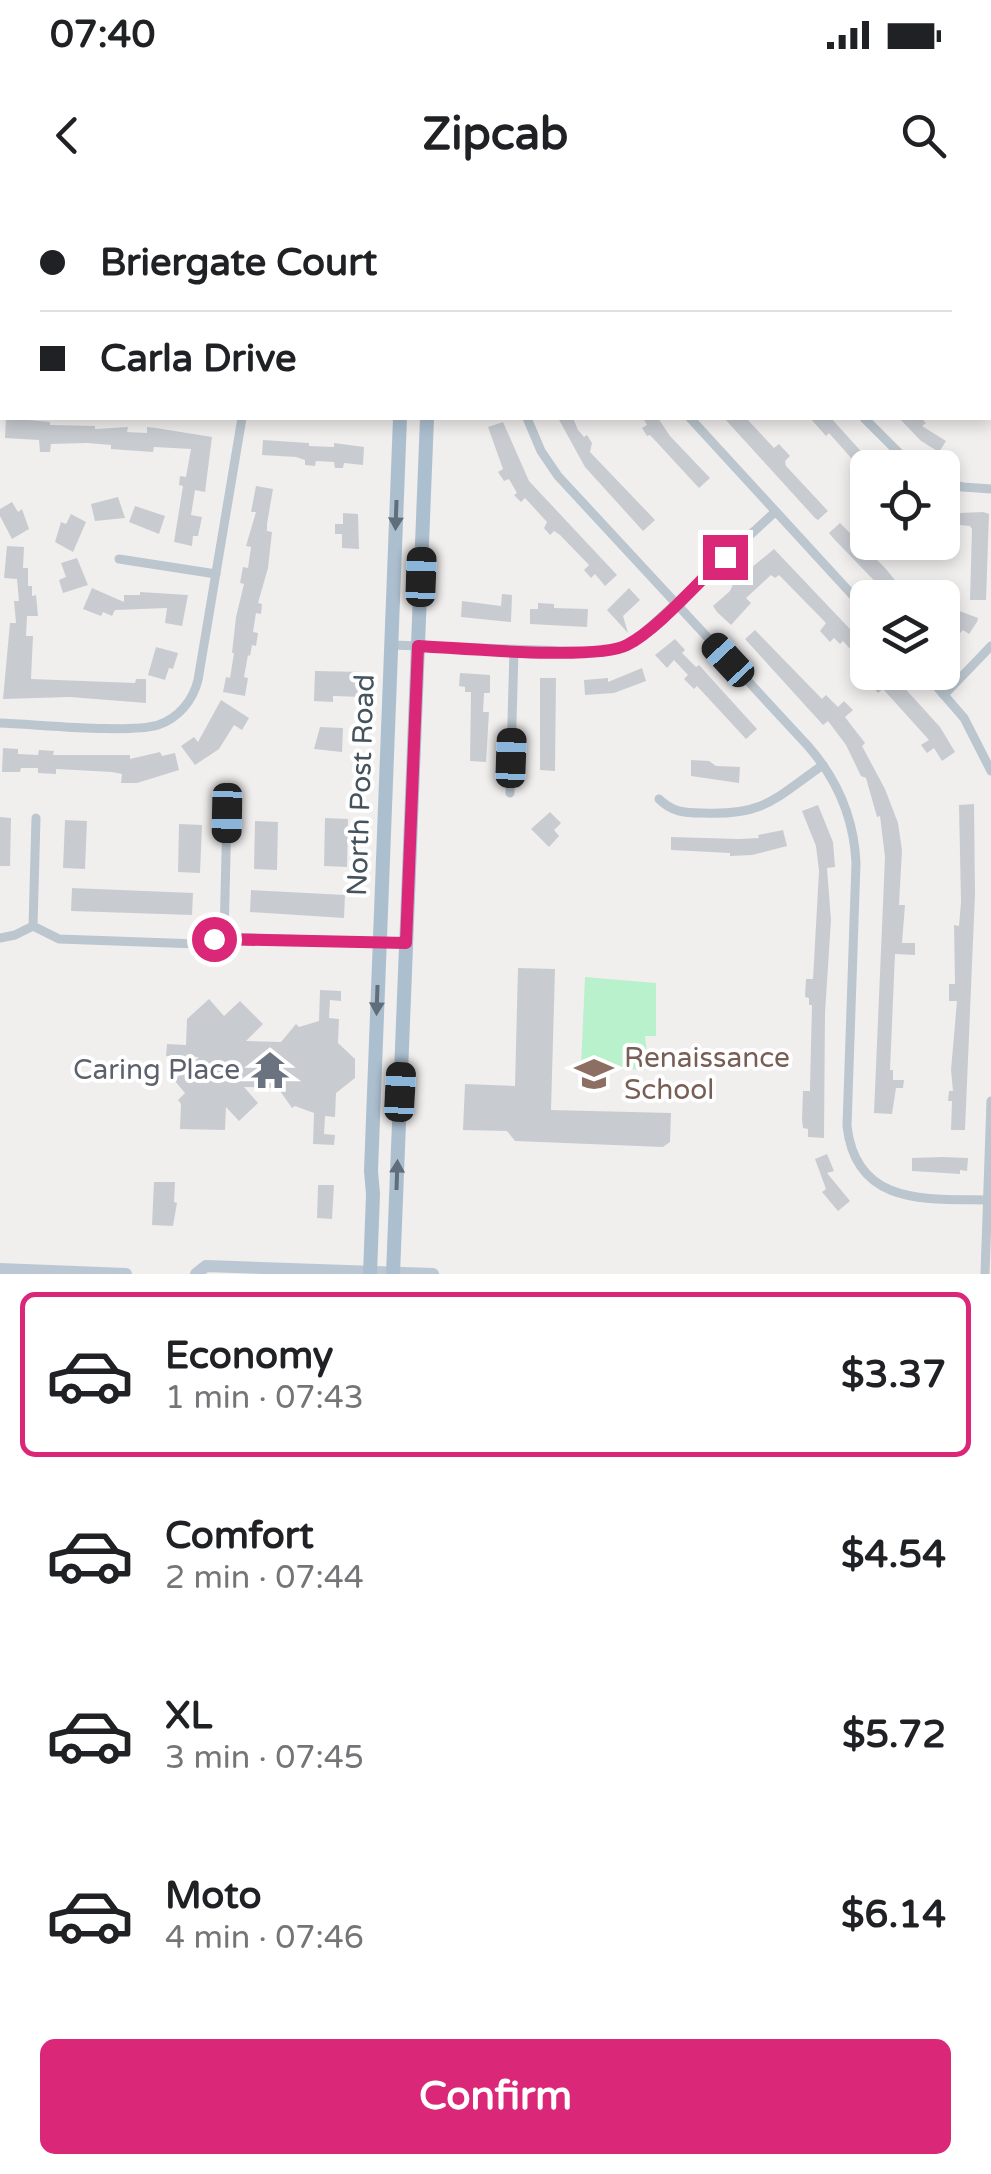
<!DOCTYPE html>
<html lang="en">
<head>
<meta charset="utf-8">
<style>
	:root { --surface:#fff; --page:#f6f6f6; --text:#202124; --muted:#757577; --line:#e0e0e0; --accent:#db2777 }
	body { margin:0; font-family:"Varela Round",sans-serif; background:var(--page); color:var(--text); height:100vh; display:flex; flex-direction:column; font-size:38px; white-space:nowrap }
	* { box-sizing:border-box; margin:0 }
	p { font-size:32px; color:var(--muted) }
	.icon { flex:none; width:55px; height:55px; fill:none; stroke:currentColor; stroke-width:2; stroke-linecap:round; stroke-linejoin:round }
	.map { position:relative; height:1074px; overflow:hidden }
	.sheet { display:flex; flex-direction:column; background:var(--surface); flex:1 }
	.sheet>* { flex:none }
	.hud { position:absolute; left:0px; top:0px; width:992px; height:220px; box-shadow:0 5px 15px #0003; display:grid; align-content:center; height:220px; padding:0 40px; background:var(--surface) }
	.controls { position:absolute; left:850px; top:250px; display:grid; gap:20px }
	.controls a { display:grid; place-items:center; width:110px; height:110px; border-radius:15px; background:var(--surface); box-shadow:0 5px 15px #0003; font-size:50px }
	.end { position:absolute; width:45px; height:45px; margin:-22px; border:12px solid #db2777; background:#fff; box-shadow:0 0 0 5px #fff }
	.from { border-radius:50% }
	.car { position:absolute; width:30px; height:60px; margin:-30px -15px; border-radius:12px; box-shadow:0 0 8px 2px #0007; background:linear-gradient(#222 24%,#8ab4d8 0 40%,#222 0 76%,#8ab4d8 0 86%,#222 0) }
	.hud b { display:flex; align-items:center; gap:35px; height:95px; font-size:38px }
	.hud b+b { border-top:2px solid var(--line) }
	.hud i { width:25px; height:25px; background:var(--text) }
	ul { padding:18px 0 0; list-style:none }
	li { display:flex; align-items:center; gap:30px; height:165px; margin:0 20px 15px; padding:0 20px; border:5px solid transparent; border-radius:15px }
	li div { flex:1 }
	li b { display:block; font-size:38px }
	li em { font-style:normal; font-weight:800 }
	li.current { border-color:var(--accent) }
	li>.icon { width:90px; height:90px; stroke-width:1.5 }
	.action { display:flex; gap:20px; margin-top:auto; padding:20px 40px }
	.action a { flex:1; height:115px; border-radius:15px; background:var(--accent); color:#fff; font-size:40px; font-weight:800; line-height:115px; text-align:center }
	.status { display:flex; justify-content:space-between; align-items:center; height:70px; padding:0 50px; background:var(--surface); direction:ltr }
	.status svg { height:28px; fill:currentColor }
	header { display:flex; justify-content:space-between; align-items:center; height:130px; padding:0 40px; background:var(--surface); font-size:45px; font-weight:800 }
	.map>svg:first-child { display:block }
	.green { fill:#baf1cd }
	.building { fill:#c8ccd1 }
	.lines { fill:none; stroke-linecap:round; stroke-linejoin:round }
	.street { stroke:#bbc6ce; stroke-width:9 }
	.secondary { stroke:#bbc8d3; stroke-width:12 }
	.primary { stroke:#acbfcf; stroke-width:14 }
	.oneway { fill:#5f6e7a }
	.route { stroke:#db2777; stroke-width:12 }
	.labels { text-anchor:middle; dominant-baseline:central; stroke-width:8; stroke-linejoin:round; paint-order:stroke }
	.street-label { font-size:28px; fill:#45535d; stroke:#fff }
	.education-label { font-size:28px; fill:#785e54; stroke:#fff; text-anchor:start }
	.worship-label { font-size:28px; fill:#5b616d; stroke:#fff; text-anchor:end }
</style>
</head>
<body>
<div class="status"><b>07:40</b><svg viewBox="0 0 49 12"><path d="M0 12V9h3v3zM5 12V6h3v6zM10 12V3h3v9zM15 12V0h3v12zM26 1h20v11H26zM47 4h2v5h-2z"/></svg></div>
<header><svg class="icon" aria-label="back" viewBox="0 0 24 24"><path d="M15 5l-7 7 7 7"/></svg>Zipcab<svg class="icon" aria-label="search" viewBox="0 0 24 24"><circle cx="10" cy="10" r="6"/><path d="M15 15l6 6"/></svg></header>
<div class="map">
<svg width="991" height="1074" viewBox="0 0 991 1074">
	<rect width="100%" height="100%" fill="#f1eeee"/>
	<path class="green" d="M585,777l71,6v53h-11l4,34 -68,-4z"/>
	<g class="building">
		<path d="M6,218l44,4v3l45,1v3l33,-2 -1,5 20,1v-6l9,1 56,9 -7,55 -10,-2 -4,25 11,2 -4,19h-5l-1,10 -18,-4 9,-56 -4,-1 1,-9 6,1 5,-28 -37,-2 -1,5 -42,-3v-4l-24,-2 -36,1 -1,8h-10l-1,-12 -34,-2z"/>
		<path d="M558,218h15l5,12 6,7 3,-2 5,8 -2,9 65,68 -12,11 -58,-64z"/>
		<path d="M643,218h15l12,18 40,42 -11,10 -49,-53 -3,1 -5,-8 5,-3z"/>
		<path d="M724,218h22l28,30 5,-4 11,12 -5,5 1,5 42,45 -10,9 -3,-2z"/>
		<path d="M810,218h21l45,50h-8v9l-39,-44 -3,3z"/>
		<path d="M899,218h22l5,5 -4,3 24,15 -7,11 -18,-11z"/>
		<path d="M503,222l26,59 88,94 -12,11 -10,-12 -4,4 -7,-8 5,-5 -29,-30 -6,-4 -4,4 -6,-7 3,-6 -22,-24 -4,4 -7,-7 3,-2 -8,-14 -5,2 -6,-9 5,-3 -15,-42z"/>
		<path d="M263,240l46,3v3l25,1v-4l30,4 -1,18 -19,-2 -1,5h-8l-1,-6 -18,-1 -1,5 -10,-1v-5l-9,-3 -34,-2z"/>
		<path d="M256,286l17,3 -6,35v7l5,1 -4,36 -10,35 4,1 -1,10 -5,-1 -3,19 5,1 -2,13 -4,-1 -2,11 -2,-1 -4,22 4,1 -3,18 -22,-4 3,-15 4,1 4,-25h-2l4,-36 8,-33 -4,-1 3,-16 5,1 3,-21 -5,-1 10,-34h-5z"/>
		<path d="M118,297l7,21 -30,3 -4,-17z"/>
		<path d="M12,302l6,10 4,-3 7,20 -17,10 -12,-23v-7z"/>
		<path d="M135,306l30,10 -6,18 -30,-12z"/>
		<path d="M983,312l6,2 -3,86h-16l2,-71 -2,-3 -10,-1v-12z"/>
		<path d="M343,313l15,1 1,35 -17,-1v-14h-7v-10h8z"/>
		<path d="M71,314l15,8 -13,30 -18,-10 6,-20 5,2z"/>
		<path d="M840,323l46,46 23,29h-18l-57,-59 -5,-6z"/>
		<path d="M7,346l17,1 -1,21h5v18h4v10l4,-1 2,21h-11l-1,20h7l-2,43 104,4 1,-4h10v24l-76,-6 -67,2 7,-76h6l-2,-22h5l-2,-22 -13,-1z"/>
		<path d="M774,349l94,99v21l-25,-28 -3,3 -6,-6 -4,4 -10,-11 6,-8 -47,-48 -4,3 -4,-3 -25,23 5,5 -20,22 -14,-13 -4,-6 17,-15 4,-9z"/>
		<path d="M77,358l11,27 -25,8 -4,-13 7,-3 -5,-14z"/>
		<path d="M92,388l32,14v-7h16v-3l48,3 -6,31 -17,-3 2,-15 -52,2 -3,6 -9,-4 -2,4 -18,-7z"/>
		<path d="M629,388l11,12 -17,16 5,17 -21,-23z"/>
		<path d="M502,394l10,1 -1,27 -50,-5 1,-16 39,5z"/>
		<path d="M538,403l16,1v4l34,1 -1,18 -57,-3v-15h8z"/>
		<path d="M957,410l21,8 -1,4 -8,12 -6,-4 -12,12 6,7 -15,12v-28z"/>
		<path d="M755,430l67,69 4,-4 12,12 6,-6 9,9 -8,7 20,26 -3,3 23,43 13,34 4,27 -3,55h6l-3,38h13v12l-20,-1 -5,116h3v10h11l-1,8h-7l-4,26 -18,-1 11,-256 -5,-41 -3,1 -11,-39 -5,-2 -15,-31 -18,-24 -5,4 -78,-86z"/>
		<path d="M675,439l10,11 -3,3 14,14 3,-2 58,64 -11,10 -49,-53 -3,3 -10,-10 4,-4 -14,-15 -7,8 -12,-13z"/>
		<path d="M156,447l22,6 -5,16 -4,-1 -4,12 -17,-5z"/>
		<path d="M642,468l4,13 -32,12 -29,2 -1,-15 24,-2v4z"/>
		<path d="M315,471l49,1 -1,25 -30,-1v6l-19,-1z"/>
		<path d="M871,472h19l50,55 15,25 -13,9 -8,-13 -7,5 -6,-8 8,-5 -46,-51 -5,4 -6,-7 6,-5z"/>
		<path d="M460,473l30,2v18h-6l-1,19h6l-3,50 -16,-1 1,-69h-6v-5l-6,-1z"/>
		<path d="M540,478h16l-1,93 -15,-1z"/>
		<path d="M221,500l28,18 -7,12 -8,-5 -15,24 -24,16 -14,-19 13,-9 4,5z"/>
		<path d="M320,527l23,1 -1,24 -28,-3z"/>
		<path d="M3,548l15,1v5l20,1 1,-5 15,1 -1,4h77v4l30,-7 2,4 13,-3 4,17 -42,13h-16l1,-9 -10,-2 -56,-3v5l-18,-1v-5h-17l-1,4h-18z"/>
		<path d="M691,560l18,1 7,5 24,1 -1,16 -48,-7z"/>
		<path d="M974,604l1,90 -10,236h-14l1,-29h-4l1,-10h4l-2,-21 6,-69h-8v-17h6l-1,-59 5,1 2,-24 -2,-97z"/>
		<path d="M818,605l15,37 2,25 -8,1 4,52 -6,93 -1,125 -16,-1v-8l-5,-1 -1,-9 1,-28h7v-4l2,-82h-3v-7l-4,-1 1,-18h7l6,-108 -3,-25 -14,-35z"/>
		<path d="M550,612l11,11 -7,7 5,6 -10,11 -18,-18z"/>
		<path d="M0,617l11,1 -1,48h-10z"/>
		<path d="M325,618l23,1 -1,48 -23,-1z"/>
		<path d="M65,620l22,1 -2,48 -22,-1z"/>
		<path d="M255,621l23,1 -1,48 -23,-1z"/>
		<path d="M179,624l23,1 -2,48 -22,-1z"/>
		<path d="M783,630l4,16 -35,9 -22,1v-3l-59,-3v-13l68,2 20,-1 -1,-3z"/>
		<path d="M72,688l121,5 -1,22 -121,-4z"/>
		<path d="M251,690l94,5 -1,23 -94,-6z"/>
		<path d="M518,768l37,1 -4,141 120,3 -1,29 -7,5 -148,-6 -8,-10 -44,-1 2,-46 50,2z"/>
		<path d="M320,790l21,1v10l-11,-1 -1,18 10,1 -1,24 17,16v19l-19,15 -1,24 -10,-1 -1,18 11,1 -1,10 -21,-1 1,-31 -19,-7 -3,2 -14,-20 -34,-1 14,16 -19,18 -13,-14 -1,23 -45,-1 1,-25 -3,-4 7,-7 -11,-13 25,-23 -33,-1 1,-12 19,1 1,-26 22,-20 15,17 16,-15 23,23 -17,17 35,1 15,-18 3,3 20,-6z"/>
		<path d="M827,954l7,17 -7,2 23,28 -12,10 -16,-19 4,-3 -11,-30z"/>
		<path d="M942,957l26,1 -1,13 -7,-1v4l-48,-3v-13z"/>
		<path d="M154,982h21l-1,20 3,1 -4,23 -21,-1z"/>
		<path d="M318,985h16l-2,34 -15,-1z"/>
	</g>
	<g class="lines">
		<g class="street">
			<path d="M313,2v-2"/>
			<path d="M525,2v-2"/>
			<path d="M660,2v-2"/>
			<path d="M795,2v-2"/>
			<path d="M990,102h1"/>
			<path d="M0,193h2"/>
			<path d="M527,218l14,33 17,25 250,270c29,33 46,73 48,117l-9,263c9,80 79,73 140,74"/>
			<path d="M690,218l178,194"/>
			<path d="M864,218l50,50"/>
			<path d="M942,282l21,5 28,2"/>
			<path d="M119,359l97,15"/>
			<path d="M391,445l211,7 19,-4 17,-10 137,-126"/>
			<path d="M924,472l40,46 27,53"/>
			<path d="M944,495l47,-49"/>
			<path d="M0,523c36,1 127,11 158,2 21,-7 35,-25 40,-45l44,-262"/>
			<path d="M510,593l4,-143"/>
			<path d="M659,599c13,13 25,14 43,14 63,3 73,-15 121,-48"/>
			<path d="M33,726l3,-108"/>
			<path d="M224,737l3,-124"/>
			<path d="M0,738l15,-3 18,-9 26,13 139,5 24,-7 184,6"/>
			<path d="M985,1074l6,-173"/>
		</g>
		<g class="secondary">
			<path d="M0,1069l126,5"/>
			<path d="M196,1074l10,-8 227,8"/>
		</g>
		<g class="primary">
			<path d="M409,2v-2"/>
			<path d="M435,2v-2"/>
			<path d="M370,1074l3,-80 -2,-23 29,-753"/>
			<path d="M393,1074l34,-856"/>
		</g>
	</g>
	<defs><path id="oneway-solid" d="M-6-.8H1V-3.2L6.5 0L1 3.2V.8H-6Z" transform="scale(2.5)"/></defs>
	<g class="oneway">
		<use href="#oneway-solid" transform="translate(396 315) rotate(92)"/>
		<use href="#oneway-solid" transform="translate(377 800) rotate(92)"/>
		<use href="#oneway-solid" transform="translate(397 975) rotate(-88)"/>
	</g>
	<g class="lines">
		<path class="route" d="M214,739l192,4 12,-297c42,2 178,15 209,-1 31,-16 71,-63 98,-88"/>
	</g>
	<defs>
		<g id="temple-bare" transform="scale(3)"><path d="M0-6L5-2H3V0L6.5 2.5H4V6H1.5V3h-3V6H-4V2.5H-6.5L-3 0V-2H-5Z" fill="#6b7280" stroke="#fff" stroke-width="2.5" paint-order="stroke"/></g>
		<g id="school-bare" transform="scale(3)"><path d="M0-5L7-2L0 1L-7-2ZM-4 1L0 2.5L4 1V4Q0 6-4 4Z" fill="#8d6e63" stroke="#fff" stroke-width="2.5" paint-order="stroke"/></g>
	</defs>
	<g fill-rule="evenodd">
		<use href="#temple-bare" x="270" y="870"/>
		<use href="#school-bare" x="594" y="874"/>
	</g>
	<g class="labels">
		<g class="street-label">
			<text transform="translate(361 585) rotate(-88)">North Post Road</text>
		</g>
		<g class="education-label">
			<text x="624" y="858">Renaissance<tspan x="624" dy="32">School</tspan></text>
		</g>
		<g class="worship-label">
			<text x="240" y="870">Caring Place</text>
		</g>
	</g>
</svg>
<div class="controls">
<a><svg class="icon" aria-label="locate" viewBox="0 0 24 24"><circle cx="12" cy="12" r="6"/><path d="M12 2v4M12 18v4M2 12h4M18 12h4"/></svg></a>
<a><svg class="icon" aria-label="layers" viewBox="0 0 24 24"><path d="M12 4l9 5-9 5-9-5zM3 14l9 5 9-5"/></svg></a>
</div>
<i class="end from" style="left:214px;top:739px"></i>
<i class="end" style="left:725px;top:357px"></i>
<i class="car" style="left:421px;top:377px;rotate:2deg"></i>
<i class="car" style="left:728px;top:460px;rotate:317deg"></i>
<i class="car" style="left:511px;top:558px;rotate:2deg"></i>
<i class="car" style="left:227px;top:613px;rotate:181deg"></i>
<i class="car" style="left:400px;top:892px;rotate:3deg"></i>
<div class="hud">
<b><i class="from"></i>Briergate Court</b>
<b><i></i>Carla Drive</b>
</div>
</div>
<section class="sheet">
<ul>
<li class="current"><svg class="icon" aria-label="car" viewBox="0 0 24 24"><path d="M5 17H2v-5l4-1 3-4h7l3 4 3 1v5h-3M9 17h6M6 11h13"/><circle cx="7" cy="17" r="2"/><circle cx="17" cy="17" r="2"/></svg><div><b>Economy</b><p>1 min · 07:43</p></div><em>$3.37</em></li>
<li><svg class="icon" aria-label="car" viewBox="0 0 24 24"><path d="M5 17H2v-5l4-1 3-4h7l3 4 3 1v5h-3M9 17h6M6 11h13"/><circle cx="7" cy="17" r="2"/><circle cx="17" cy="17" r="2"/></svg><div><b>Comfort</b><p>2 min · 07:44</p></div><em>$4.54</em></li>
<li><svg class="icon" aria-label="car" viewBox="0 0 24 24"><path d="M5 17H2v-5l4-1 3-4h7l3 4 3 1v5h-3M9 17h6M6 11h13"/><circle cx="7" cy="17" r="2"/><circle cx="17" cy="17" r="2"/></svg><div><b>XL</b><p>3 min · 07:45</p></div><em>$5.72</em></li>
<li><svg class="icon" aria-label="car" viewBox="0 0 24 24"><path d="M5 17H2v-5l4-1 3-4h7l3 4 3 1v5h-3M9 17h6M6 11h13"/><circle cx="7" cy="17" r="2"/><circle cx="17" cy="17" r="2"/></svg><div><b>Moto</b><p>4 min · 07:46</p></div><em>$6.14</em></li>
</ul>
<div class="action"><a>Confirm</a></div>
</section>
</body>
</html>
